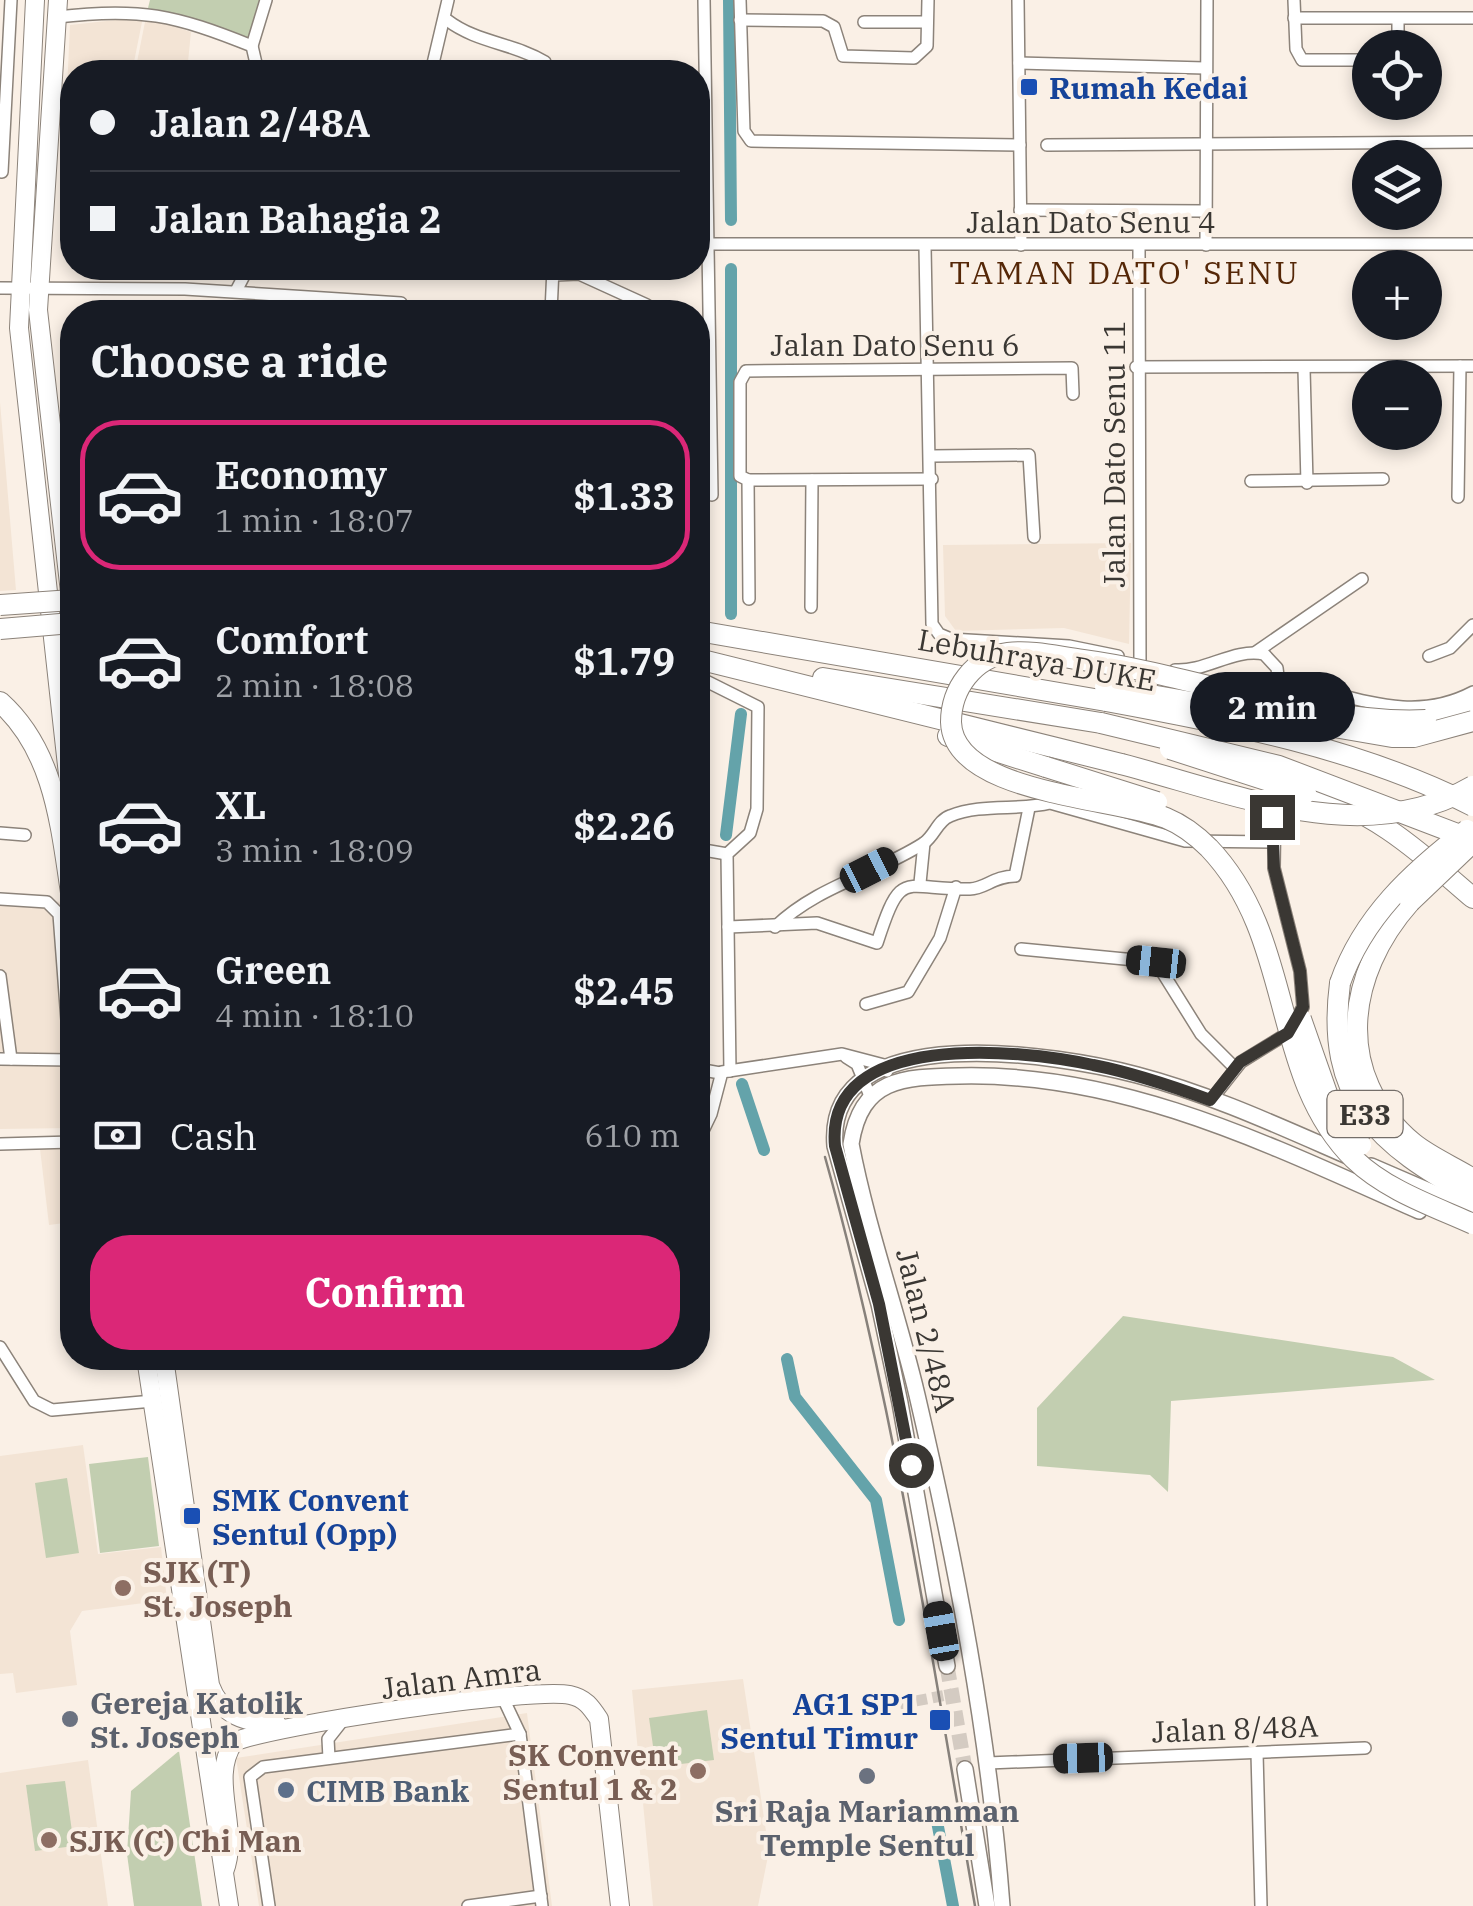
<!DOCTYPE html>
<html lang="en">
<head>
<meta charset="utf-8">
<style>
	:root { --surface:#171b24; --page:#20242c; --text:#f1f3f6; --muted:#9ea1a6; --line:#363941; --accent:#db2777 }
	body { margin:0; font-family:"IBM Plex Serif",serif; background:var(--page); color:var(--text); height:100vh; display:flex; flex-direction:column; font-size:38px; white-space:nowrap }
	* { box-sizing:border-box; margin:0 }
	p { font-size:32px; color:var(--muted) }
	.icon { flex:none; width:55px; height:55px; fill:none; stroke:currentColor; stroke-width:2; stroke-linecap:round; stroke-linejoin:round }
	.map { position:relative; flex:1; overflow:hidden }
	.side { position:absolute; left:60px; top:300px; width:650px; height:1070px; display:flex; flex-direction:column; background:var(--surface); border-radius:40px; box-shadow:0 5px 15px #0003 }
	.side>* { flex:none }
	.guide { position:absolute; left:60px; top:60px; width:650px; height:220px; border-radius:40px; box-shadow:0 5px 15px #0003; display:grid; align-content:center; height:220px; padding:0 30px; background:var(--surface) }
	.tools { position:absolute; left:1352px; top:30px; display:grid; gap:20px }
	.tools a { display:grid; place-items:center; width:90px; height:90px; border-radius:50%; background:var(--surface); box-shadow:0 5px 15px #0003; font-size:50px }
	.end { position:absolute; width:45px; height:45px; margin:-22px; border:12px solid #3a3733; background:#fff; box-shadow:0 0 0 5px #fff }
	.from { border-radius:50% }
	.bubble { position:absolute; height:70px; border-radius:35px; background:var(--surface); box-shadow:0 5px 15px #0003; font-size:32px; font-weight:700; line-height:70px; text-align:center }
	.car { position:absolute; width:30px; height:60px; margin:-30px -15px; border-radius:12px; box-shadow:0 0 8px 2px #0007; background:linear-gradient(#222 24%,#8ab4d8 0 40%,#222 0 76%,#8ab4d8 0 86%,#222 0) }
	.guide b { display:flex; align-items:center; gap:35px; height:95px; font-size:38px }
	.guide b+b { border-top:2px solid var(--line) }
	.guide i { width:25px; height:25px; background:var(--text) }
	ul { padding:0; list-style:none }
	li { display:flex; align-items:center; gap:30px; height:150px; margin:0 20px 15px; padding:0 10px; border:5px solid transparent; border-radius:40px }
	li div { flex:1 }
	li b { display:block; font-size:38px }
	li em { font-style:normal; font-weight:700 }
	li.active { border-color:var(--accent) }
	li>.icon { width:90px; height:90px; stroke-width:1.5 }
	h2 { padding:0 30px; font-size:45px; line-height:120px }
	.pay { display:flex; align-items:center; gap:25px; height:110px; padding:0 30px; font-size:38px }
	.pay p { margin-inline-start:auto }
	.primary-button { display:flex; gap:20px; margin-top:auto; padding:20px 30px }
	.primary-button a { flex:1; height:115px; border-radius:40px; background:var(--accent); color:#fff; font-size:40px; font-weight:700; line-height:115px; text-align:center }
	.map>svg:first-child { display:block }
	.built { fill:#f3e4d5 }
	.green { fill:#c2ceb0 }
	.lines { fill:none; stroke-linecap:round; stroke-linejoin:round }
	.canal { stroke:#64a3aa; stroke-width:12 }
	.street-tunnel { stroke:#d4cbc2; stroke-width:11; stroke-dasharray:11 5.5; stroke-linecap:butt }
	.secondary-tunnel { stroke:#d4cbc2; stroke-width:15; stroke-dasharray:15 8; stroke-linecap:butt }
	.street-casing { stroke:#8c837a; stroke-width:14 }
	.secondary-casing { stroke:#8c837a; stroke-width:18 }
	.primary-casing { stroke:#8c837a; stroke-width:20 }
	.highway-casing { stroke:#8c837a; stroke-width:22 }
	.street { stroke:#fff; stroke-width:11 }
	.secondary { stroke:#fff; stroke-width:15 }
	.primary { stroke:#fff; stroke-width:18 }
	.highway { stroke:#fff; stroke-width:20 }
	.tram { stroke:#87817b; stroke-width:2.5 }
	.highway-bridge-casing { stroke:#8c837a; stroke-width:22; stroke-linecap:butt }
	.highway-bridge { stroke:#fff; stroke-width:20 }
	.route { stroke:#3a3733; stroke-width:12 }
	.transit-dot { fill:#1a4fb4; stroke:#faf0e6; stroke-width:4 }
	.education-dot { fill:#8d6e63; stroke:#faf0e6; stroke-width:4 }
	.worship-dot { fill:#6b7280; stroke:#faf0e6; stroke-width:4 }
	.service-dot { fill:#5c6f8a; stroke:#faf0e6; stroke-width:4 }
	.labels { text-anchor:middle; dominant-baseline:central; stroke-width:8; stroke-linejoin:round; paint-order:stroke }
	.shield { fill:#faf0e6; stroke:#746e69; stroke-width:2.5 }
	.shield-label { font-size:28px; font-weight:bold; fill:#3a3733 }
	.transit-label { font-size:30px; font-weight:bold; fill:#164399; stroke:#faf0e6; text-anchor:start }
	.street-label { font-size:30px; fill:#3a3733; stroke:#faf0e6 }
	.education-label { font-size:30px; font-weight:bold; fill:#785e54; stroke:#faf0e6; text-anchor:start }
	.worship-label { font-size:30px; font-weight:bold; fill:#5b616d; stroke:#faf0e6; text-anchor:start }
	.service-label { font-size:30px; font-weight:bold; fill:#4e5e75; stroke:#faf0e6; text-anchor:start }
	.neighbourhood-label { font-size:32px; letter-spacing:2.5px; fill:#552707; stroke:#faf0e6 }
</style>
</head>
<body>
<div class="map">
<svg width="1473" height="1906" viewBox="0 0 1473 1906">
	<rect width="100%" height="100%" fill="#faf0e6"/>
	<g class="built">
		<path d="M143,17l-11,55h-60v17l-5,1 3,-65z"/>
		<path d="M146,17l45,15 -4,40h-52z"/>
		<path d="M0,402l16,188 -16,1z"/>
		<path d="M1131,543l-2,101 -65,-16 -108,3 -11,-15 -2,-71z"/>
		<path d="M0,895l62,7 10,66v160l-72,1z"/>
		<path d="M72,1145v77l-23,3 -9,-76z"/>
		<path d="M83,1445l15,109 63,-7 6,53 -85,11 -12,20 7,54 -61,8 -3,-20 -13,1v-218z"/>
		<path d="M743,1679l26,172 -11,55h-105l-21,-216z"/>
		<path d="M527,1713l25,193h-293l-23,-148z"/>
		<path d="M88,1760l20,146h-108v-133z"/>
	</g>
	<g class="green">
		<path d="M150,0h110l-8,40 -104,-32z"/>
		<path d="M1123,1316l270,41 42,23 -264,21 -3,91 -18,-17 -113,-9v-58z"/>
		<path d="M148,1457l11,89 -59,7 -11,-89z"/>
		<path d="M67,1478l12,75 -33,5 -11,-75z"/>
		<path d="M707,1710l7,50 -58,7 -7,-49z"/>
		<path d="M179,1751l23,155h-68l-7,-52 4,-63z"/>
		<path d="M65,1781l9,65 -39,5 -9,-66z"/>
	</g>
	<g class="lines">
		<g class="canal">
			<path d="M729,0l2,220"/>
			<path d="M731,614v-345"/>
			<path d="M726,835l15,-121"/>
			<path d="M742,1084l22,66"/>
			<path d="M787,1359l8,38 81,103 23,120"/>
			<path d="M936,1816l17,90"/>
		</g>
		<path class="street-tunnel" d="M900,1704l52,-10"/>
		<path class="secondary-tunnel" d="M947,1666l18,103"/>
		<g class="street-casing">
			<g id="street">
				<path d="M704,0l8,495"/>
				<path d="M740,0l4,131 7,10 269,4"/>
				<path d="M1018,0l3,245"/>
				<path d="M1294,0l2,49 6,11h68"/>
				<path d="M57,17c83,-10 118,-2 195,29l6,26"/>
				<path d="M1294,18h179"/>
				<path d="M1398,19v29"/>
				<path d="M447,20c30,23 67,23 98,42l2,10"/>
				<path d="M740,20l83,1 11,6 9,29 71,2 13,-12 1,-46"/>
				<path d="M864,22h63"/>
				<path d="M252,46l14,-46"/>
				<path d="M1019,63l186,5"/>
				<path d="M431,72l17,-72"/>
				<path d="M1047,145l426,-3"/>
				<path d="M2,172l9,-172"/>
				<path d="M1020,210l185,1"/>
				<path d="M708,244h765"/>
				<path d="M1206,245l1,-245"/>
				<path d="M1139,246l1,415"/>
				<path d="M925,247l7,377 7,10 12,5 118,7 49,10"/>
				<path d="M555,275l24,-1 68,31"/>
				<path d="M0,288l185,1 216,14"/>
				<path d="M236,291l12,-23"/>
				<path d="M551,312l2,-44"/>
				<path d="M1136,367l337,-1"/>
				<path d="M1304,369l3,114"/>
				<path d="M932,456l97,-1 5,82"/>
				<path d="M748,480l184,-1"/>
				<path d="M1251,481l132,-2"/>
				<path d="M1458,497l2,-131"/>
				<path d="M749,599l-1,-119 -8,-4v-94l6,-11 326,-3 1,26"/>
				<path d="M811,607l1,-127"/>
				<path d="M1256,652l106,-73"/>
				<path d="M1429,656l21,-8 23,-23"/>
				<path d="M1175,670c31,2 58,-22 89,-16l13,14 3,25"/>
				<path d="M1280,681c68,11 127,46 193,11"/>
				<path d="M698,683l2,-5 58,29 -1,102 -7,24 -23,21 3,217"/>
				<path d="M0,833l25,2"/>
				<path d="M698,849l29,5"/>
				<path d="M920,883l4,-40"/>
				<path d="M0,899l47,3 12,12 11,146"/>
				<path d="M728,927l89,-4 60,20c25,-77 25,-53 93,-54 15,0 24,-13 45,-13l14,-68"/>
				<path d="M775,927c42,-41 101,-53 149,-84 11,-8 14,-23 26,-27 32,-13 68,-5 100,-13l135,38 88,1"/>
				<path d="M1021,949l135,13 45,72 34,34"/>
				<path d="M0,976l11,83"/>
				<path d="M866,1004l42,-12 32,-54 16,-51"/>
				<path d="M846,1057l11,7 13,32"/>
				<path d="M0,1059l72,1"/>
				<path d="M698,1069l22,4"/>
				<path d="M1211,1100l30,-38 47,-29 15,-26 -3,-36 -26,-103 1,-69"/>
				<path d="M698,1141l13,-27 11,-42 120,-18 42,11 3,6"/>
				<path d="M0,1144l72,-2"/>
				<path d="M0,1347l34,54 18,9 101,-9"/>
				<path d="M503,1698l17,36 22,172"/>
				<path d="M1257,1753l4,153"/>
				<path d="M329,1758l-1,-19 15,-19"/>
				<path d="M988,1763l377,-15"/>
				<path d="M269,1906l-19,-129 13,-10 257,-33"/>
				<path d="M468,1906l73,-10"/>
			</g>
		</g>
		<g class="secondary-casing">
			<g id="secondary">
				<path d="M1371,1166l102,44"/>
				<path d="M947,1666l-47,-263 -21,-99 -44,-158c-11,-131 227,-91 302,-71 73,19 144,52 213,82"/>
				<path d="M965,1769l22,137"/>
				<path d="M1002,1906c-13,-172 -46,-344 -85,-511 -20,-85 -50,-167 -66,-251 10,-66 52,-67 108,-68 165,-4 313,70 460,135"/>
			</g>
		</g>
		<g class="primary-casing">
			<g id="primary">
				<path d="M35,0l-16,328 53,483"/>
				<path d="M58,0l-20,310 34,300"/>
				<path d="M146,1358l83,548"/>
				<path d="M164,1358l46,327c11,31 36,38 67,39"/>
				<path d="M224,1872c17,-43 -16,-93 10,-130 39,-17 296,-55 336,-47 15,3 21,12 29,24l21,187"/>
			</g>
		</g>
		<g class="highway-casing">
			<g id="highway">
				<path d="M698,631l408,70"/>
				<path d="M698,659l423,105"/>
				<path d="M823,678l278,45"/>
				<path d="M0,702c56,50 61,127 72,197"/>
				<path d="M1426,720l47,-14"/>
				<path d="M948,736l98,31"/>
				<path d="M1306,793c65,13 118,63 167,105"/>
				<path d="M1410,902c-64,72 -78,173 3,241 17,14 41,24 60,36"/>
				<path d="M1340,983c-15,116 38,162 133,213"/>
			</g>
		</g>
		<use href="#street" class="street"/>
		<use href="#secondary" class="secondary"/>
		<use href="#primary" class="primary"/>
		<use href="#highway" class="highway"/>
		<path class="tram" d="M825,1157c69,245 106,498 150,749"/>
		<g class="highway-bridge-casing">
			<g id="highway-bridge">
				<path d="M0,605l72,-5"/>
				<path d="M0,629l72,-6"/>
				<path d="M1105,687l287,50h22l59,-16"/>
				<path d="M1106,701c125,23 253,47 367,105"/>
				<path d="M1426,720c-104,6 -236,-46 -343,-60 -24,-3 -50,-10 -75,-7 -34,4 -57,36 -57,69 2,72 163,75 215,96 17,7 30,17 43,30 87,91 60,227 145,311 32,31 79,47 119,65"/>
				<path d="M1101,723l178,43 194,74"/>
				<path d="M1170,749l136,44"/>
				<path d="M1121,764c113,29 242,86 352,22"/>
				<path d="M1046,767l111,35"/>
				<path d="M1410,902l63,-60"/>
				<path d="M1340,983c23,-66 72,-111 127,-153"/>
				<path d="M1301,1019l28,80 32,46"/>
			</g>
		</g>
		<use href="#highway-bridge" class="highway-bridge"/>
	</g>
	<g class="lines">
		<path class="route" d="M911,1465l-32,-161 -44,-158c-11,-117 186,-97 258,-81 41,8 79,21 117,35l30,-38 48,-29 15,-26 -3,-36 -26,-103 -2,-51"/>
	</g>
	<g class="transit-dot">
		<rect x="1019" y="77" width="20" height="20" rx="5"/>
		<rect x="182" y="1506" width="20" height="20" rx="5"/>
		<rect x="928" y="1708" width="24" height="24" rx="5"/>
	</g>
	<g class="education-dot">
		<circle cx="123" cy="1588" r="10"/>
		<circle cx="698" cy="1771" r="10"/>
		<circle cx="49" cy="1840" r="10"/>
	</g>
	<g class="worship-dot">
		<circle cx="70" cy="1719" r="10"/>
		<circle cx="867" cy="1776" r="10"/>
	</g>
	<circle class="service-dot" cx="286" cy="1790" r="10"/>
	<g class="labels">
		<rect class="shield" x="1327.5" y="1091" width="75" height="46" rx="8"/>
		<g class="shield-label">
			<text x="1365" y="1114">E33</text>
		</g>
		<g class="transit-label">
			<text x="1049" y="87">Rumah Kedai</text>
			<text x="212" y="1499">SMK Convent<tspan x="212" dy="34">Sentul (Opp)</tspan></text>
			<text x="918" y="1703" text-anchor="end">AG1 SP1<tspan x="918" dy="34">Sentul Timur</tspan></text>
		</g>
		<g class="street-label">
			<text x="1091" y="221">Jalan Dato Senu 4</text>
			<text x="895" y="344">Jalan Dato Senu 6</text>
			<text transform="translate(1113 454) rotate(-90)">Jalan Dato Senu 11</text>
			<text transform="translate(1037 659) rotate(10)">Lebuhraya DUKE</text>
			<text transform="translate(927 1330) rotate(76)">Jalan 2/48A</text>
			<text transform="translate(461 1678) rotate(-7)">Jalan Amra</text>
			<text transform="translate(1235 1728) rotate(-2)">Jalan 8/48A</text>
		</g>
		<g class="education-label">
			<text x="143" y="1571">SJK (T)<tspan x="143" dy="34">St. Joseph</tspan></text>
			<text x="678" y="1754" text-anchor="end">SK Convent<tspan x="678" dy="34">Sentul 1 &amp; 2</tspan></text>
			<text x="69" y="1840">SJK (C) Chi Man</text>
		</g>
		<g class="worship-label">
			<text x="90" y="1702">Gereja Katolik<tspan x="90" dy="34">St. Joseph</tspan></text>
			<text x="867" y="1810" text-anchor="middle">Sri Raja Mariamman<tspan x="867" dy="34">Temple Sentul</tspan></text>
		</g>
		<g class="service-label">
			<text x="306" y="1790">CIMB Bank</text>
		</g>
		<g class="neighbourhood-label">
			<text x="1125" y="272">TAMAN DATO' SENU</text>
		</g>
	</g>
</svg>
<div class="tools">
<a><svg class="icon" aria-label="locate" viewBox="0 0 24 24"><circle cx="12" cy="12" r="6"/><path d="M12 2v4M12 18v4M2 12h4M18 12h4"/></svg></a>
<a><svg class="icon" aria-label="layers" viewBox="0 0 24 24"><path d="M12 4l9 5-9 5-9-5zM3 14l9 5 9-5"/></svg></a>
<a>+</a>
<a>−</a>
</div>
<i class="end from" style="left:911px;top:1465px"></i>
<i class="end" style="left:1272px;top:817px"></i>
<div class="bubble" style="left:1190px;top:672px;width:165px">2 min</div>
<i class="car" style="left:869px;top:870px;rotate:63deg"></i>
<i class="car" style="left:1156px;top:962px;rotate:276deg"></i>
<i class="car" style="left:941px;top:1631px;rotate:350deg"></i>
<i class="car" style="left:1083px;top:1758px;rotate:268deg"></i>
<div class="guide">
<b><i class="from"></i>Jalan 2/48A</b>
<b><i></i>Jalan Bahagia 2</b>
</div>
<section class="side">
<h2>Choose a ride</h2>
<ul>
<li class="active"><svg class="icon" aria-label="car" viewBox="0 0 24 24"><path d="M5 17H2v-5l4-1 3-4h7l3 4 3 1v5h-3M9 17h6M6 11h13"/><circle cx="7" cy="17" r="2"/><circle cx="17" cy="17" r="2"/></svg><div><b>Economy</b><p>1 min · 18:07</p></div><em>$1.33</em></li>
<li><svg class="icon" aria-label="car" viewBox="0 0 24 24"><path d="M5 17H2v-5l4-1 3-4h7l3 4 3 1v5h-3M9 17h6M6 11h13"/><circle cx="7" cy="17" r="2"/><circle cx="17" cy="17" r="2"/></svg><div><b>Comfort</b><p>2 min · 18:08</p></div><em>$1.79</em></li>
<li><svg class="icon" aria-label="car" viewBox="0 0 24 24"><path d="M5 17H2v-5l4-1 3-4h7l3 4 3 1v5h-3M9 17h6M6 11h13"/><circle cx="7" cy="17" r="2"/><circle cx="17" cy="17" r="2"/></svg><div><b>XL</b><p>3 min · 18:09</p></div><em>$2.26</em></li>
<li><svg class="icon" aria-label="car" viewBox="0 0 24 24"><path d="M5 17H2v-5l4-1 3-4h7l3 4 3 1v5h-3M9 17h6M6 11h13"/><circle cx="7" cy="17" r="2"/><circle cx="17" cy="17" r="2"/></svg><div><b>Green</b><p>4 min · 18:10</p></div><em>$2.45</em></li>
</ul>
<div class="pay"><svg class="icon" aria-label="cash" viewBox="0 0 24 24"><path d="M3 7h18v10H3z"/><circle cx="12" cy="12" r="2"/></svg>Cash<p>610 m</p></div>
<div class="primary-button"><a>Confirm</a></div>
</section>
</div>
</body>
</html>
